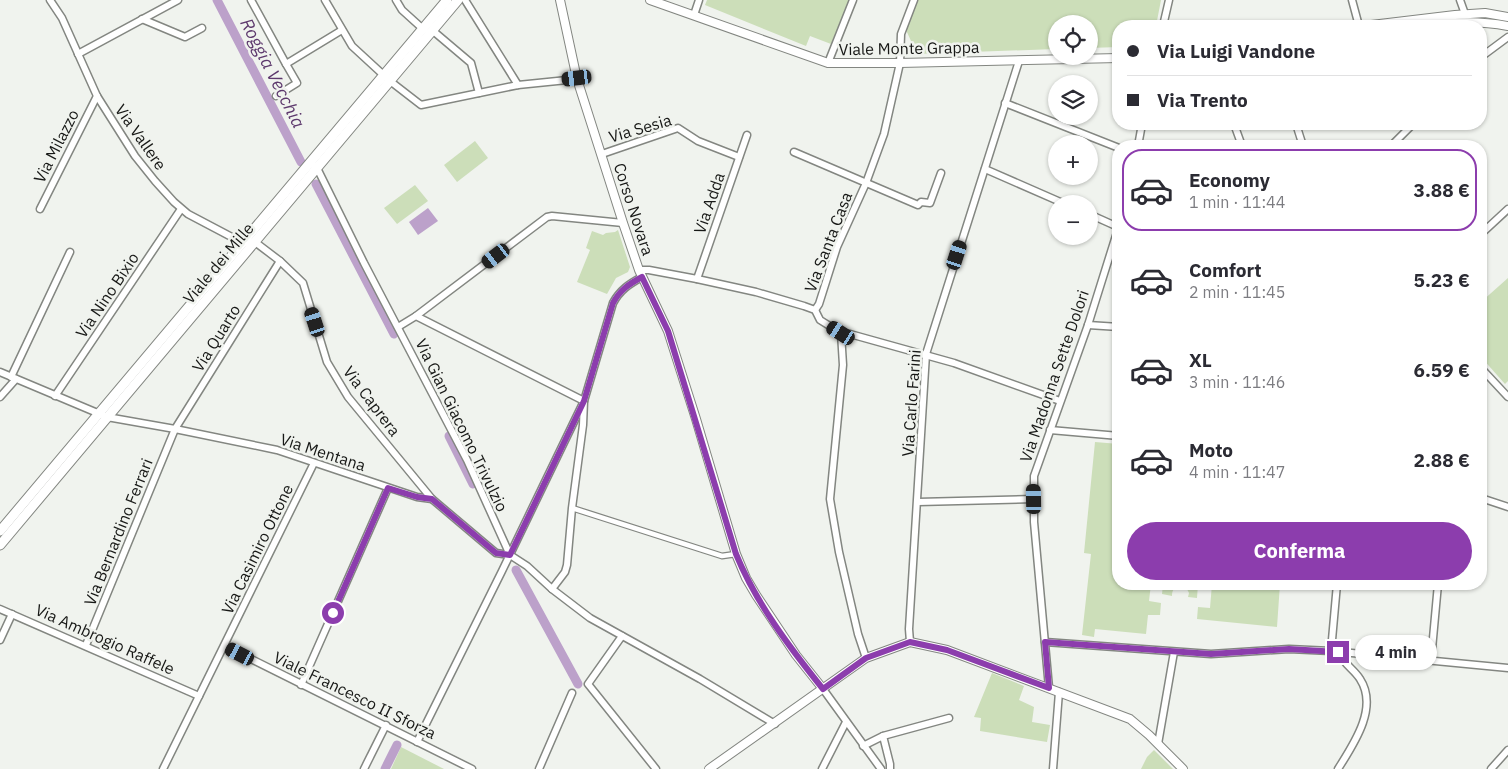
<!DOCTYPE html>
<html lang="it">
<head>
<meta charset="utf-8">
<style>
	:root { --surface:#fff; --page:#f7f7f7; --text:#2b2b33; --muted:#7c7c81; --line:#e1e1e2; --accent:#8c3dad }
	body { margin:0; font-family:"IBM Plex Sans",sans-serif; background:var(--page); color:var(--text); height:100vh; display:flex; flex-direction:column; font-size:19px; white-space:nowrap }
	* { box-sizing:border-box; margin:0 }
	p { font-size:16px; color:var(--muted) }
	.icon { flex:none; width:28px; height:28px; fill:none; stroke:currentColor; stroke-width:2; stroke-linecap:round; stroke-linejoin:round }
	.map { position:relative; flex:1; overflow:hidden }
	.panel { position:absolute; left:1112px; top:140px; width:375px; height:450px; display:flex; flex-direction:column; background:var(--surface); border-radius:20px; box-shadow:0 1px 4px #0004 }
	.panel>* { flex:none }
	.banner { position:absolute; left:1112px; top:20px; width:375px; height:110px; border-radius:20px; box-shadow:0 1px 4px #0004; display:grid; align-content:center; height:110px; padding:0 15px; background:var(--surface) }
	.tools { position:absolute; left:1048px; top:15px; display:grid; gap:10px }
	.tools a { display:grid; place-items:center; width:50px; height:50px; border-radius:50%; background:var(--surface); box-shadow:0 1px 4px #0004; font-size:25px }
	.end { position:absolute; width:22px; height:22px; margin:-11px; border:6px solid #8c3dad; background:#fff; box-shadow:0 0 0 2px #fff }
	.from { border-radius:50% }
	.bubble { position:absolute; height:35px; border-radius:18px; background:var(--surface); box-shadow:0 1px 4px #0004; font-size:16px; font-weight:800; line-height:35px; text-align:center }
	.car { position:absolute; width:15px; height:30px; margin:-15px -8px; border-radius:6px; box-shadow:0 0 4px 1px #0007; background:linear-gradient(#222 24%,#8ab4d8 0 40%,#222 0 76%,#8ab4d8 0 86%,#222 0) }
	.banner b { display:flex; align-items:center; gap:18px; height:48px; font-size:19px }
	.banner b+b { border-top:1px solid var(--line) }
	.banner i { width:12px; height:12px; background:var(--text) }
	ul { padding:9px 0 0; list-style:none }
	li { display:flex; align-items:center; gap:15px; height:82px; margin:0 10px 8px; padding:0 5px; border:2px solid transparent; border-radius:20px }
	li div { flex:1 }
	li b { display:block; font-size:19px }
	li em { font-style:normal; font-weight:800 }
	li.active { border-color:var(--accent) }
	li>.icon { width:45px; height:45px; stroke-width:1.5 }
	.primary-button { display:flex; gap:10px; margin-top:auto; padding:10px 15px }
	.primary-button a { flex:1; height:58px; border-radius:30px; background:var(--accent); color:#fff; font-size:20px; font-weight:800; line-height:58px; text-align:center }
	.map>svg:first-child { display:block }
	.green { fill:#ccdeb9 }
	.water { fill:#bca1ca }
	.lines { fill:none; stroke-linecap:round; stroke-linejoin:round }
	.canal { stroke:#bca1ca; stroke-width:9 }
	.pedestrian-casing { stroke:#838681; stroke-width:7 }
	.minor-casing { stroke:#838681; stroke-width:9 }
	.tertiary-casing { stroke:#838681; stroke-width:10 }
	.secondary-casing { stroke:#838681; stroke-width:11 }
	.pedestrian { stroke:#fff; stroke-width:4.5 }
	.minor { stroke:#fff; stroke-width:6 }
	.tertiary { stroke:#fff; stroke-width:8 }
	.secondary { stroke:#fff; stroke-width:9 }
	.route { stroke:#8c3dad; stroke-width:6 }
	.labels { text-anchor:middle; dominant-baseline:central; stroke-width:5; stroke-linejoin:round; paint-order:stroke }
	.street-label { font-size:16px; fill:#171816; stroke:#f0f3ee }
	.water-label { font-size:18px; font-style:italic; fill:#5d396d; stroke:#f0f3ee }
</style>
</head>
<body>
<div class="map">
<svg width="1508" height="769" viewBox="0 0 1508 769">
	<rect width="100%" height="100%" fill="#f0f3ee"/>
	<g class="green">
		<path d="M707,0h142l-18,44 -21,-8 -4,10 -101,-41z"/>
		<path d="M918,0h243l-5,26h-37v21l-30,1v-24h-33v25l-139,5 -11,-24z"/>
		<path d="M475,141l13,17 -31,24 -13,-17z"/>
		<path d="M415,185l13,16 -31,23 -13,-16z"/>
		<path d="M618,230l12,37 -2,5 -12,6 -9,16 -30,-12 13,-32 -4,-2 6,-17 11,4 3,-2 9,-1z"/>
		<path d="M1508,278v103l-3,3 -24,-27v-55z"/>
		<path d="M1095,442l24,2v140h32l-2,17 12,2 -1,12h-12l-2,19 -51,-5 -1,8 -12,-2 9,-81 -7,-1z"/>
		<path d="M1163,584h35l-1,14 -9,-1 1,-4 -2,-4 -8,-3c-5,2 -7,4 -7,10l-10,-2z"/>
		<path d="M1212,584h68l-3,43 -80,-8 1,-12 12,1z"/>
		<path d="M992,673l32,13 -5,14 15,7 -2,15 18,3 -3,17 -67,-11 1,-13 -7,-1z"/>
		<path d="M401,747l43,22h-53z"/>
		<path d="M1154,750l19,19h-32l6,-12z"/>
	</g>
	<path class="water" d="M428,208l10,13 -20,14 -9,-13z"/>
	<g class="lines">
		<g class="canal">
			<path d="M217,0l84,162"/>
			<path d="M316,184l78,150"/>
			<path d="M449,436l24,48"/>
			<path d="M516,570l62,114"/>
			<path d="M385,769l12,-24"/>
		</g>
		<g class="pedestrian-casing">
			<path id="pedestrian" d="M572,508l150,48 14,-2"/>
		</g>
		<g class="minor-casing">
			<g id="minor">
				<path d="M50,0l12,18 35,78 38,60 20,25 19,21 14,12 55,29 12,-1 25,19 23,22 24,79 21,35 84,102 64,54 14,2"/>
				<path d="M251,0l35,64 56,-34"/>
				<path d="M325,0l27,46 38,35 31,24 97,-20 59,-6"/>
				<path d="M396,0l6,10 21,19"/>
				<path d="M465,0l53,85"/>
				<path d="M1352,0l7,26"/>
				<path d="M1460,0l5,14"/>
				<path d="M694,15l5,-15"/>
				<path d="M142,19l43,18 17,-9"/>
				<path d="M1163,26l6,-26"/>
				<path d="M432,30l39,33 8,30"/>
				<path d="M78,54l100,-54"/>
				<path d="M1481,57l27,-20"/>
				<path d="M828,63l25,-63"/>
				<path d="M276,96l21,-13 -11,-19"/>
				<path d="M1005,103l114,45"/>
				<path d="M1234,124l8,22"/>
				<path d="M1296,124l7,22"/>
				<path d="M1138,146l4,-22"/>
				<path d="M1391,146l22,-22"/>
				<path d="M794,152l124,53 3,-3 9,1 11,-30"/>
				<path d="M602,154l76,-26 20,13 41,16"/>
				<path d="M314,166l3,2 47,95 103,197 43,95 17,11 25,23 38,29 110,61 75,45"/>
				<path d="M985,169l80,35"/>
				<path d="M40,209l57,-113"/>
				<path d="M1089,214l29,13"/>
				<path d="M1481,234l27,-25"/>
				<path d="M639,270h10l48,9 59,13 48,14 11,4 5,10 21,13 9,1 104,29 106,38"/>
				<path d="M697,279l50,-144"/>
				<path d="M815,310l4,-6 18,-57 29,-64 18,-49 16,-71 1,-29 13,-34"/>
				<path d="M416,316l131,-99 5,-1 71,7"/>
				<path d="M1088,325l31,2"/>
				<path d="M398,327l18,-11 168,85 -1,24 -11,83 -5,57 -2,7 -13,17"/>
				<path d="M841,333l2,32 -13,134 9,53 19,82 8,24"/>
				<path d="M1481,368l27,29"/>
				<path d="M0,372l107,45 68,12 102,21 140,47 15,2"/>
				<path d="M11,377l59,-125"/>
				<path d="M55,396l126,-187"/>
				<path d="M0,397l16,-18"/>
				<path d="M1050,430l69,6"/>
				<path d="M1481,498l27,9"/>
				<path d="M918,502l116,-3"/>
				<path d="M0,609l199,87"/>
				<path d="M622,636l-34,48 68,85"/>
				<path d="M0,640l12,-26"/>
				<path d="M910,642l-1,-13 17,-275 93,-293"/>
				<path d="M1045,642l166,12 78,-5 42,2 177,17"/>
				<path d="M86,645l89,-216 105,-168"/>
				<path d="M225,646l247,123"/>
				<path d="M1331,651l6,-67"/>
				<path d="M1431,660l7,-76"/>
				<path d="M301,685l87,-197"/>
				<path d="M1049,688l-15,-166v-46l54,-151 31,-99"/>
				<path d="M823,689l58,80"/>
				<path d="M883,736l7,28v5"/>
				<path d="M417,742l85,-171 82,-170 29,-98c7,-13 16,-19 29,-26"/>
				<path d="M1158,744l16,-92"/>
				<path d="M863,746l20,-10 66,-18"/>
				<path d="M163,769l151,-306"/>
				<path d="M364,769l22,-44"/>
				<path d="M539,769l33,-76"/>
				<path d="M822,769l24,-47"/>
				<path d="M1053,769l6,-77"/>
				<path d="M1338,769c15,-24 41,-61 22,-90 -6,-10 -17,-15 -21,-27"/>
				<path d="M1491,769l17,-19"/>
			</g>
		</g>
		<g class="tertiary-casing">
			<g id="tertiary">
				<path d="M560,0l17,79 46,144 16,47 29,61 28,88 40,135 10,24 10,17 40,60 27,34"/>
				<path d="M650,0l178,63h72l219,-5"/>
				<path d="M1363,26l92,-11 30,-2 23,4"/>
				<path d="M1421,26c32,-4 55,-6 87,0"/>
				<path d="M709,769l157,-111 44,-16 37,8 183,69 19,16 34,34"/>
			</g>
		</g>
		<g class="secondary-casing">
			<g id="secondary">
				<path d="M0,531l447,-531"/>
				<path d="M0,545l458,-545"/>
			</g>
		</g>
		<use href="#pedestrian" class="pedestrian"/>
		<use href="#minor" class="minor"/>
		<use href="#tertiary" class="tertiary"/>
		<use href="#secondary" class="secondary"/>
	</g>
	<g class="lines">
		<path class="route" d="M333,613l55,-125 29,9 15,2 64,54 14,2 74,-154 29,-98c7,-13 16,-19 29,-26l26,54 68,223c20,49 54,94 87,135l43,-31 44,-16 37,8 102,38 -4,-46 166,12 78,-5 49,3"/>
	</g>
	<g class="labels">
		<g class="street-label">
			<text transform="translate(909 48) rotate(-1)">Viale Monte Grappa</text>
			<text transform="translate(640 128) rotate(-16)">Via Sesia</text>
			<text transform="translate(141 137) rotate(55)">Via Vallere</text>
			<text transform="translate(56 146) rotate(-63)">Via Milazzo</text>
			<text transform="translate(709 203) rotate(-71)">Via Adda</text>
			<text transform="translate(634 209) rotate(72)">Corso Novara</text>
			<text transform="translate(828 242) rotate(-69)">Via Santa Casa</text>
			<text transform="translate(218 263) rotate(-50)">Viale dei Mille</text>
			<text transform="translate(107 295) rotate(-56)">Via Nino Bixio</text>
			<text transform="translate(216 338) rotate(-58)">Via Quarto</text>
			<text transform="translate(1054 376) rotate(-71)">Via Madonna Sette Dolori</text>
			<text transform="translate(372 401) rotate(53)">Via Caprera</text>
			<text transform="translate(911 403) rotate(-86)">Via Carlo Farini</text>
			<text transform="translate(462 425) rotate(64)">Via Gian Giacomo Trivulzio</text>
			<text transform="translate(323 452) rotate(18)">Via Mentana</text>
			<text transform="translate(118 532) rotate(-68)">Via Bernardino Ferrari</text>
			<text transform="translate(257 549) rotate(-64)">Via Casimiro Ottone</text>
			<text transform="translate(105 639) rotate(24)">Via Ambrogio Raffele</text>
			<text transform="translate(355 695) rotate(26)">Viale Francesco II Sforza</text>
		</g>
		<g class="water-label">
			<text transform="translate(273 73) rotate(63)">Roggia Vecchia</text>
		</g>
	</g>
</svg>
<div class="tools">
<a><svg class="icon" aria-label="locate" viewBox="0 0 24 24"><circle cx="12" cy="12" r="6"/><path d="M12 2v4M12 18v4M2 12h4M18 12h4"/></svg></a>
<a><svg class="icon" aria-label="layers" viewBox="0 0 24 24"><path d="M12 4l9 5-9 5-9-5zM3 14l9 5 9-5"/></svg></a>
<a>+</a>
<a>−</a>
</div>
<i class="end from" style="left:333px;top:613px"></i>
<i class="end" style="left:1338px;top:652px"></i>
<div class="bubble" style="left:1355px;top:635px;width:82px">4 min</div>
<i class="car" style="left:577px;top:78px;rotate:263deg"></i>
<i class="car" style="left:957px;top:255px;rotate:18deg"></i>
<i class="car" style="left:496px;top:256px;rotate:233deg"></i>
<i class="car" style="left:315px;top:322px;rotate:342deg"></i>
<i class="car" style="left:841px;top:333px;rotate:302deg"></i>
<i class="car" style="left:1034px;top:499px;rotate:359deg"></i>
<i class="car" style="left:240px;top:654px;rotate:297deg"></i>
<div class="banner">
<b><i class="from"></i>Via Luigi Vandone</b>
<b><i></i>Via Trento</b>
</div>
<section class="panel">
<ul>
<li class="active"><svg class="icon" aria-label="car" viewBox="0 0 24 24"><path d="M5 17H2v-5l4-1 3-4h7l3 4 3 1v5h-3M9 17h6M6 11h13"/><circle cx="7" cy="17" r="2"/><circle cx="17" cy="17" r="2"/></svg><div><b>Economy</b><p>1 min · 11:44</p></div><em>3.88 €</em></li>
<li><svg class="icon" aria-label="car" viewBox="0 0 24 24"><path d="M5 17H2v-5l4-1 3-4h7l3 4 3 1v5h-3M9 17h6M6 11h13"/><circle cx="7" cy="17" r="2"/><circle cx="17" cy="17" r="2"/></svg><div><b>Comfort</b><p>2 min · 11:45</p></div><em>5.23 €</em></li>
<li><svg class="icon" aria-label="car" viewBox="0 0 24 24"><path d="M5 17H2v-5l4-1 3-4h7l3 4 3 1v5h-3M9 17h6M6 11h13"/><circle cx="7" cy="17" r="2"/><circle cx="17" cy="17" r="2"/></svg><div><b>XL</b><p>3 min · 11:46</p></div><em>6.59 €</em></li>
<li><svg class="icon" aria-label="car" viewBox="0 0 24 24"><path d="M5 17H2v-5l4-1 3-4h7l3 4 3 1v5h-3M9 17h6M6 11h13"/><circle cx="7" cy="17" r="2"/><circle cx="17" cy="17" r="2"/></svg><div><b>Moto</b><p>4 min · 11:47</p></div><em>2.88 €</em></li>
</ul>
<div class="primary-button"><a>Conferma</a></div>
</section>
</div>
</body>
</html>
